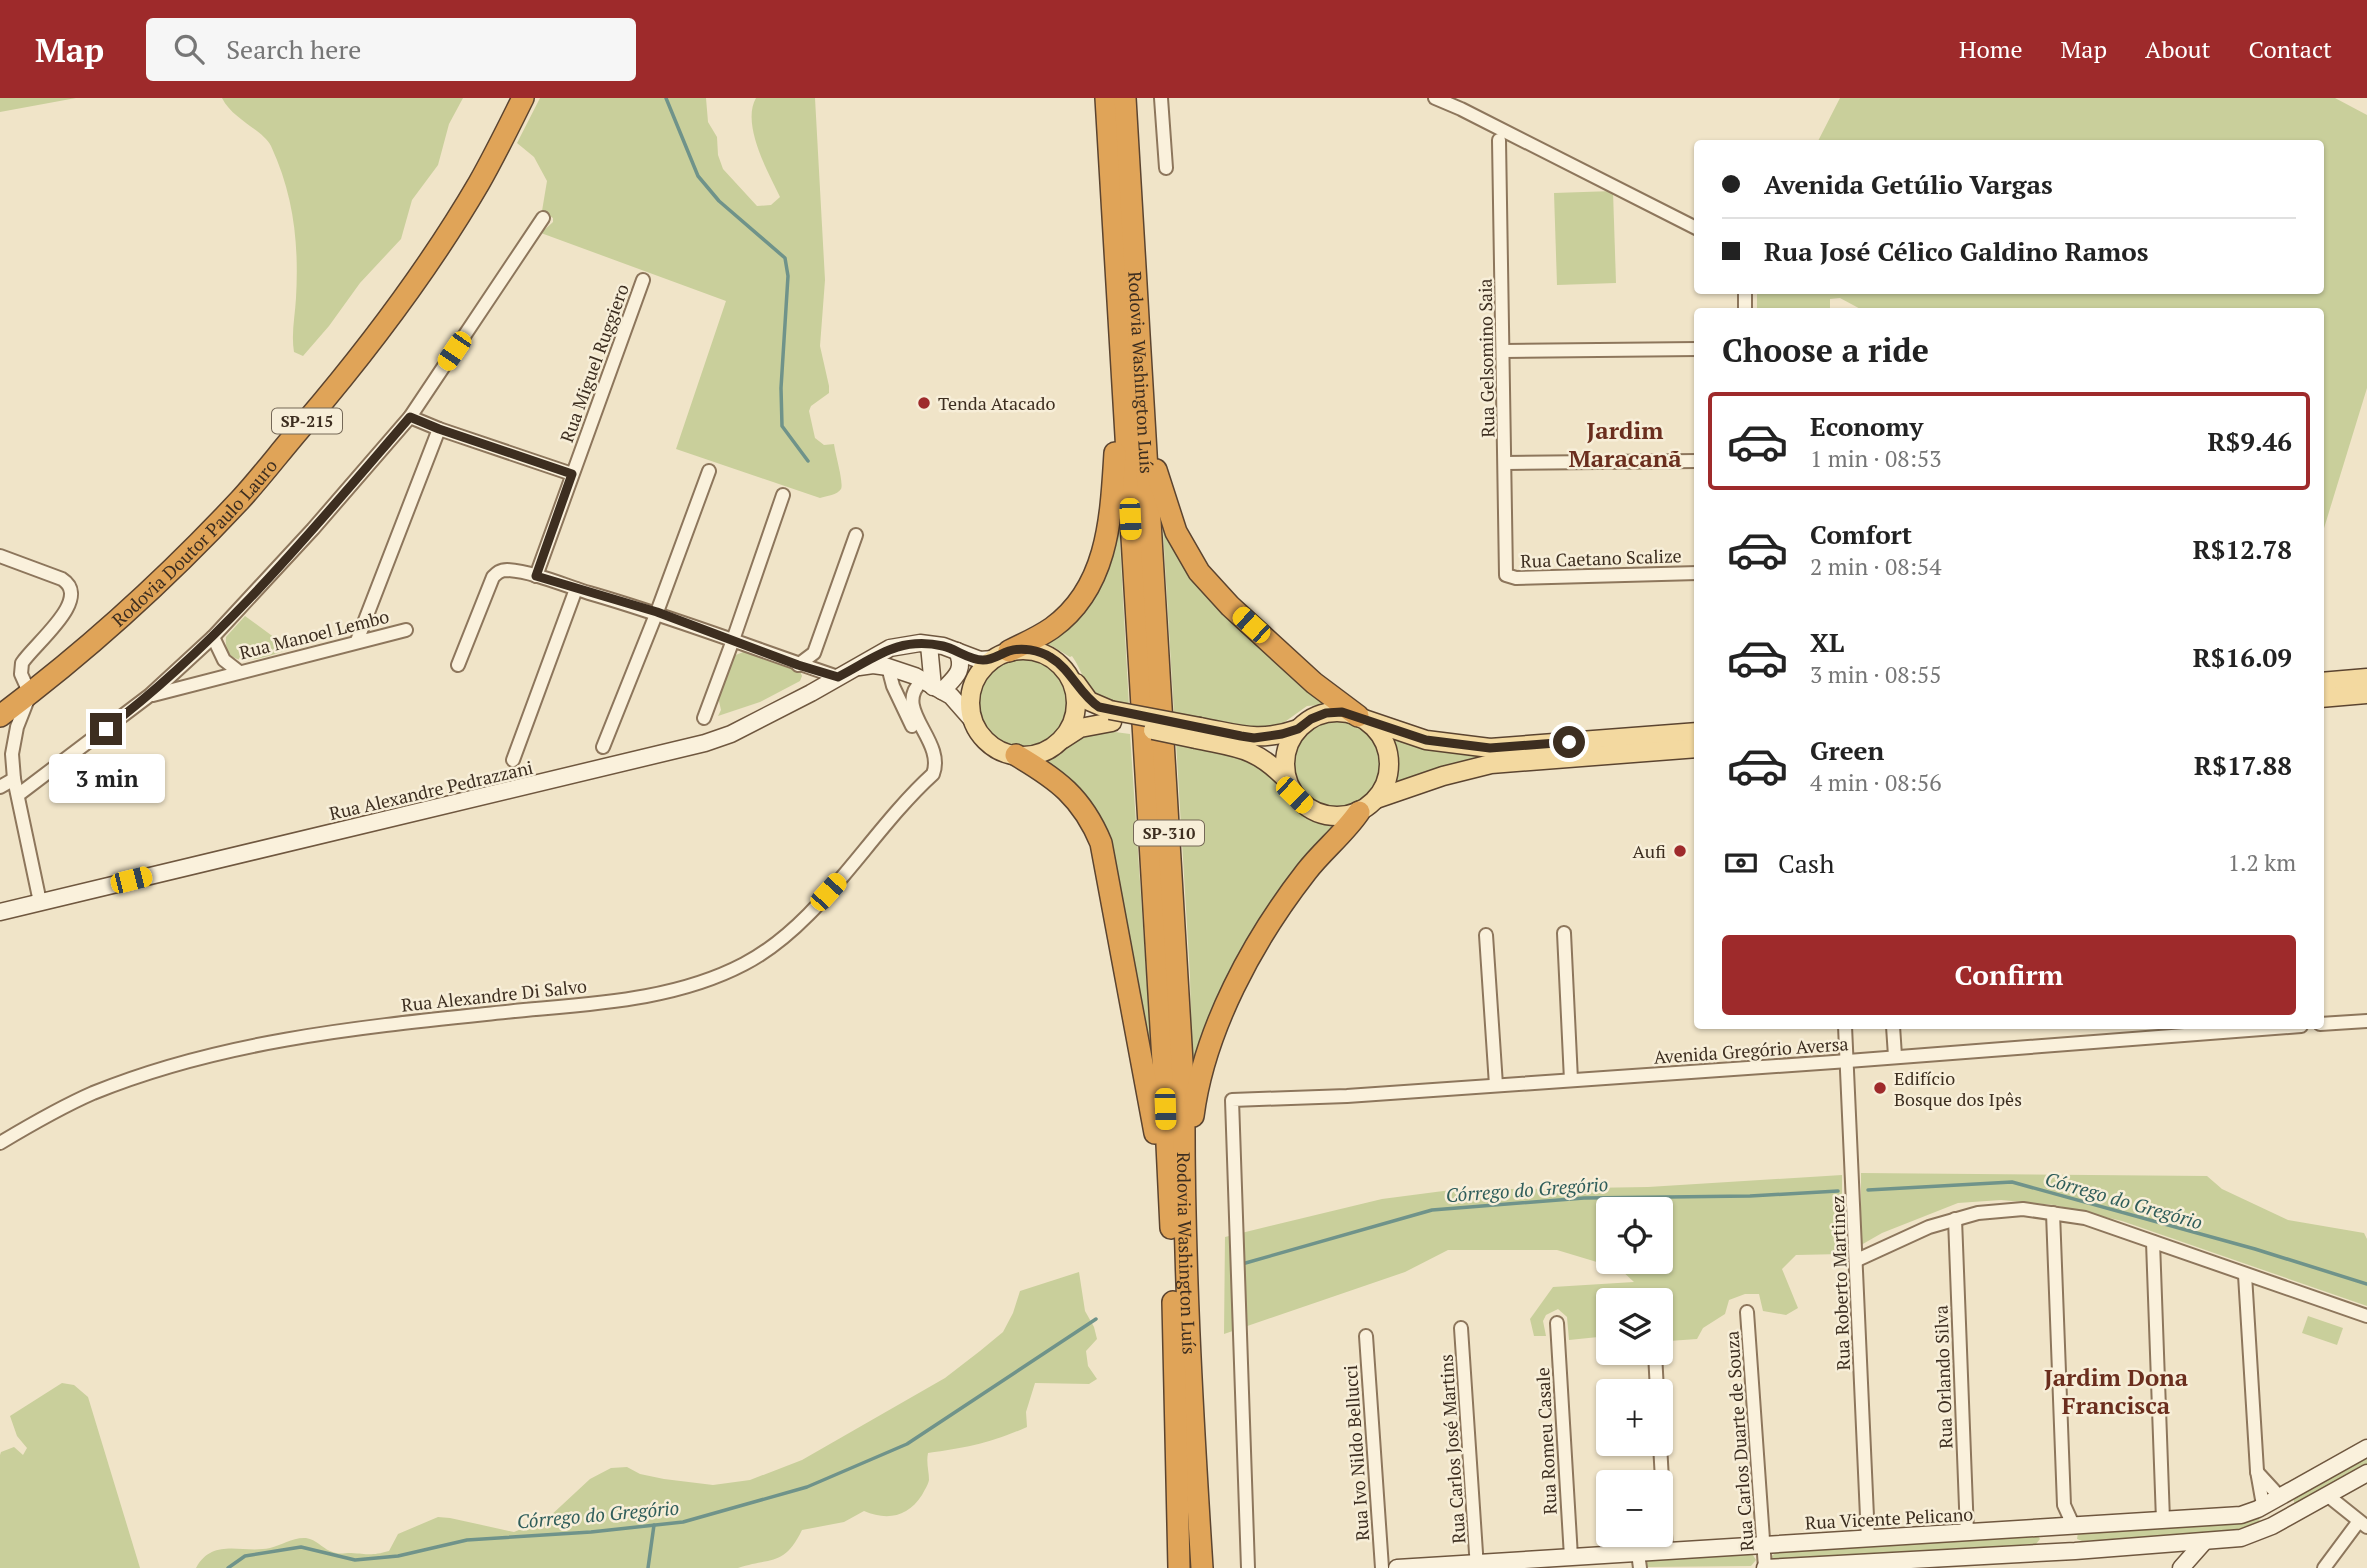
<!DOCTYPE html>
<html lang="en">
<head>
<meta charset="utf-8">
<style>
	:root { --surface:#fff; --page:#f6f6f6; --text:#222; --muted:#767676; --line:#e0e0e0; --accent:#9e2a2b }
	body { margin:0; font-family:"PT Serif",serif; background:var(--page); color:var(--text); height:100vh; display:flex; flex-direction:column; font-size:26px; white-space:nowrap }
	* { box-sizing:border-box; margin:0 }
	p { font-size:23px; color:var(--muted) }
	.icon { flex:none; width:38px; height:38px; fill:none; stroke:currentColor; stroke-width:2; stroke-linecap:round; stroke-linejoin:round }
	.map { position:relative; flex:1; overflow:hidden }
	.details { position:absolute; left:1694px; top:210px; width:630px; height:721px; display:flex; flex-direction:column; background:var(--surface); border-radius:7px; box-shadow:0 2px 5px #0004 }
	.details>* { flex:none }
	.guide { position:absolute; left:1694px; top:42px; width:630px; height:154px; border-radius:7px; box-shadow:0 2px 5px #0004; display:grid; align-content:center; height:154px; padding:0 28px; background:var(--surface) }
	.fabs { position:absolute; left:1596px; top:1099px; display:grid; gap:14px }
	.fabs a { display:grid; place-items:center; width:77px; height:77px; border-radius:7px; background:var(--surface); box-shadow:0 2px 5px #0004; font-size:35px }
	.end { position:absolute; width:32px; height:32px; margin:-16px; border:9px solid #3d2e20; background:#fff; box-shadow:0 0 0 4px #fff }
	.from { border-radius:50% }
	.bubble { position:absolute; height:49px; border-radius:7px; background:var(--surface); box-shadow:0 2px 5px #0004; font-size:23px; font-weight:600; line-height:49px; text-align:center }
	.car { position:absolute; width:21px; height:42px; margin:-21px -10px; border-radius:9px; box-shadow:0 0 5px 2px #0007; background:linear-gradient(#f5c518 24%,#345 0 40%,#f5c518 0 76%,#345 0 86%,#f5c518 0) }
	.guide b { display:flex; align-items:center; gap:24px; height:66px; font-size:26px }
	.guide b+b { border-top:2px solid var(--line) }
	.guide i { width:18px; height:18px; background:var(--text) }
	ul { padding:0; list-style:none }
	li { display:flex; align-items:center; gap:21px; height:98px; margin:0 14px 10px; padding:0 14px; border:4px solid transparent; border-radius:7px }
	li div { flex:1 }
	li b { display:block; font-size:26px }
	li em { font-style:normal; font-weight:600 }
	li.active { border-color:var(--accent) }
	li>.icon { width:63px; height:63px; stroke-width:1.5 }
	h2 { padding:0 28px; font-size:32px; line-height:84px }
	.pay { display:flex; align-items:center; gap:18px; height:77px; padding:0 28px; font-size:26px }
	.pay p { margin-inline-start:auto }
	.button { display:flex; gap:14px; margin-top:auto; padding:14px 28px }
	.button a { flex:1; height:80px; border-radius:7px; background:var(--accent); color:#fff; font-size:28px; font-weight:600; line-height:80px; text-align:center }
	header { display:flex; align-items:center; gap:42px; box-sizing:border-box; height:98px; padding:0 35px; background:var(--accent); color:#fff }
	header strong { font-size:33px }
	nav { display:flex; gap:38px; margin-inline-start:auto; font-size:24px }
	.search { width:490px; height:63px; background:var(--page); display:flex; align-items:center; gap:18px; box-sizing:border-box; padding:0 24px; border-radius:7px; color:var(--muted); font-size:26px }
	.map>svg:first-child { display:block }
	.green { fill:#c9cf9b; fill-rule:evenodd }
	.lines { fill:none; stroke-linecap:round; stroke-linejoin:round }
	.stream { stroke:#6f938a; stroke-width:3.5 }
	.street-casing { stroke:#8d765c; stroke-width:16 }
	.secondary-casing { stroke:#6f573f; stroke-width:19 }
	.primary-casing { stroke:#5b4430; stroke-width:21 }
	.highway-casing { stroke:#5b4430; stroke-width:24 }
	.street { stroke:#faf1dc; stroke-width:12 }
	.secondary { stroke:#faf1dc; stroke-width:16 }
	.primary { stroke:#f3d9a0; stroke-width:18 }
	.highway { stroke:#e0a458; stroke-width:21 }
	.primary-bridge-casing { stroke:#5b4430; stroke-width:21; stroke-linecap:butt }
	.primary-bridge { stroke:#f3d9a0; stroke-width:18 }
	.route { stroke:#3d2e20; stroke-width:9 }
	.poi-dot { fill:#9e2a2b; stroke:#f7eed8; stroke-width:2.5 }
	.labels { text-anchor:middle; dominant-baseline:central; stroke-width:5; stroke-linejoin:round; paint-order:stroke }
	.shield { fill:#f7eed8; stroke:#756857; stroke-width:2 }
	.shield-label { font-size:16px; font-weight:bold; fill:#3d2e20 }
	.street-label { font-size:18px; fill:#3d2e20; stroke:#f7eed8 }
	.poi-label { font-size:18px; fill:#3d2e20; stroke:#f7eed8; text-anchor:start }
	.water-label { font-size:19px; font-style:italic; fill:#2f5d5a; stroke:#f7eed8 }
	.district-label { font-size:24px; font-weight:bold; fill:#6b2e1e; stroke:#f7eed8 }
</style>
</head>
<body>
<header>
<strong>Map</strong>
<div class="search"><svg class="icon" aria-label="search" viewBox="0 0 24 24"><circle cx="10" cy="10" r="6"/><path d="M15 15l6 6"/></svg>Search here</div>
<nav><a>Home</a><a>Map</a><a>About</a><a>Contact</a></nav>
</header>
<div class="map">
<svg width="2367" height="1470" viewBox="0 0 2367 1470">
	<rect width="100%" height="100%" fill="#f0e4c8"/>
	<g class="green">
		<path d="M0,0h76l-76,14z"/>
		<path d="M222,0h241l-14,26 -11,41 -26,35 -11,39 -41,44 -31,43 -26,30 -9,-4c-3,-18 1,-36 2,-54 3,-54 -2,-102 -25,-152 -9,-17 -38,-26 -49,-48z"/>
		<path d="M540,0h166l2,24 9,15 1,18 5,14 34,37 14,-1 9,-8c-12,-25 -39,-73 -24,-99h59l10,182 -5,66 9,40v7l-18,13 -2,5 6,27 9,7 10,-1c1,9 10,39 7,45 -4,6 -14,7 -21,9l-144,-49 50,-148 -185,-68 12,-11v-4l-11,-7 5,-30 -13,-24 -17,-14z"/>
		<path d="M1840,0h495l32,17v273l-46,150 -1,-226h-454l-26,-14 -10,1v12h-73v-21h563v-146l-503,-1z"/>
		<path d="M1613,93l3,92 -59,2 -3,-92z"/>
		<path d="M1162,417l15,29 157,160 -27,2 -28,20 -18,4 -87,-16z"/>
		<path d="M1119,428l10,180c-8,-2 -20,-3 -28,-7 -14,-7 -20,-31 -29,-43l-2,1 -18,-11 -15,-4 15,-9 64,-105z"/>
		<path d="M245,518l45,33c-20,6 -67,27 -64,-12z"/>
		<path d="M746,553l54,20 2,5 -2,5 -40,21 -42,14 3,-6 -3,-13 15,-41z"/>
		<circle cx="1024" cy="606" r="46"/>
		<circle cx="1337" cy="666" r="46"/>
		<path d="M1100,632l30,4 21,310h-3l-36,-196c-12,-39 -33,-65 -68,-86l17,-8 16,-16z"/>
		<path d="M1385,638l102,17 14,7 -110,30c7,-20 4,-36 -6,-54z"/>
		<path d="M1176,644c23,5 60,8 79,20 14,9 20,19 27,33 14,23 36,27 60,30l-20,19 -130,232 -2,-100z"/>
		<path d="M1861,1075l346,3 15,13 66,31 76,13 3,6v67l-245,-85 -68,-16 -53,-5 -43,3 -76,30 -21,12z"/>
		<path d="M1842,1077v79l-46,1 -14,14 16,39 -12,7 -23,-4 -4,-17h-14l-16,6 -4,14 -22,14 -6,11 -28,2 -8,-27v-14h-53v36l-39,4 -2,-23 -9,-8 -12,6 -3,6 3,15h-12l-4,-17 23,-32 81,-5 -14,-13 -63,-19h-109l-43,22 -181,62 1,-97 157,-38 69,-9 197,-3zM1608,1111h53v53h-53z"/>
		<path d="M1079,1174l6,39 9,16 3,12 -11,12 2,15 9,13 -8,5 -54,-1 -9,29 1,15c-36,16 -61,21 -99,26 -2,10 1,18 1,27 -1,5 -5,11 -7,15 -14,22 -35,26 -58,16l-20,11 -42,8c-18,37 -31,27 -64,38h-542c17,-31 46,-14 74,-20 12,-3 23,-11 36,-10 11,2 15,9 24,13 9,4 13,2 21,2 17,1 20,3 38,-2l9,-17 40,-17 12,1 64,14 34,-14 42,-39 21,-11 16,-1 13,7 24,5 49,6 37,-5 52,-20 143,-82 35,-27 23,-19 10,-19 7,-22z"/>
		<path d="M2308,1218l35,12 -6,17 -35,-12z"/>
		<path d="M62,1285l12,2 14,12 52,171h-140v-113l1,-3 13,-5 9,8 4,-7 -10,-12 -7,-20z"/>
		<path d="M2367,1357v12l-72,38 -2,-7z"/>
		<path d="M2258,1418l3,8 -20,9 -159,8 -5,-2 1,-7z"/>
		<path d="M2035,1434l5,7 -4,5 -257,20 -6,-2 -2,-5 4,-4z"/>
		<path d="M1751,1454l5,8 -5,6 -104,1v-8z"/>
	</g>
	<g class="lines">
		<g class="stream">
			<path d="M666,0l32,78 21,25 66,57 3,18 -7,112 1,38 26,35"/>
			<path d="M1868,1092l144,-8 243,67 112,35"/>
			<path d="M1242,1166l190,-54 152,-12 166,-2 88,-5"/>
			<path d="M228,1470l17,-12 56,-9 54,13 43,-4 69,-16 124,-8 92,-10 124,-35 100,-43 189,-125"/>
			<path d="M648,1470l6,-43"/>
		</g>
		<g class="street-casing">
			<g id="street">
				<path d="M1161,0l5,70"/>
				<path d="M1435,0l26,11 237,120"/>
				<path d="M1499,42l7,435 10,3 182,-5"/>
				<path d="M1745,214v-22"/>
				<path d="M1503,253l195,-2"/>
				<path d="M410,319l29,12 133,45"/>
				<path d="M1505,365l193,-2"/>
				<path d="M0,458l62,23c31,20 -27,64 -40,84l-1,11 9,20 -13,33 -5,27 2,25 26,123"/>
				<path d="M536,478l107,-296"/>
				<path d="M213,539l11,23 14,11"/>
				<path d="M357,543l82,-212"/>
				<path d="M458,567l35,-88c4,-4 7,-7 14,-7 28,2 56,15 82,23 84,24 166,56 249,84"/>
				<path d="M798,567l16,-12 42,-118"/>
				<path d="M888,569l5,19 19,40"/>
				<path d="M153,597l253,-65"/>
				<path d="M704,620l29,-78 50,-145"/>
				<path d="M603,649l54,-135 52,-141"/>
				<path d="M513,662l63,-171"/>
				<path d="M0,689l14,-8"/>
				<path d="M18,697l132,-100 63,-58 100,-108 97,-112 133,-199"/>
				<path d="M1564,835l7,147"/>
				<path d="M1486,837l10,150"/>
				<path d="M2320,926l47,-3"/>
				<path d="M1845,928l23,513"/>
				<path d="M1893,928l2,30"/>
				<path d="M0,1045c30,-18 61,-36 93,-50 125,-51 259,-65 393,-79 85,-10 180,-9 258,-50 77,-40 125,-132 189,-190 13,-34 -42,-65 -11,-93"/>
				<path d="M2053,1115l11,292 10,22"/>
				<path d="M1955,1121l12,314"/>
				<path d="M2153,1144l10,278"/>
				<path d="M1857,1162l72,-33 49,-14 45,-4 62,9 282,98"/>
				<path d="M2245,1177l12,196 6,34"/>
				<path d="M1747,1214l18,256"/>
				<path d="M1557,1225l14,234"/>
				<path d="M1461,1230l16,240"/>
				<path d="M1366,1238l16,232"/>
				<path d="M1655,1255l2,38"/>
				<path d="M1660,1346l6,108"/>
				<path d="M2257,1374l23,25"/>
				<path d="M2327,1397l40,32"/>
				<path d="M1638,1455l2,15"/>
				<path d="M1248,1470l-16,-468 115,-4 501,-35 453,-35"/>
				<path d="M2324,1470l35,-47"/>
			</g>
		</g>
		<g class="secondary-casing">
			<g id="secondary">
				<path d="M929,547l4,42"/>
				<path d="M859,569l14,-2 15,2 27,9 36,20 22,25"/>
				<path d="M942,593c12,-13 24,-20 15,-40"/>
				<path d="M0,814l705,-169 26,-9 80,-41 79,-45 30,-5 23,3 37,14 13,-1"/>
				<path d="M1397,1470l844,-53 17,-6 109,-61"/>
				<path d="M1765,1470l310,-17 166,-13 31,-12 95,-53"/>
				<path d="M2181,1470l23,-26"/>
			</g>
		</g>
		<g class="primary-casing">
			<g id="primary">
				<circle cx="1023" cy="605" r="53"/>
				<path d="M2320,584l47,-4"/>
				<path d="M1076,585l13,18 21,9"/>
				<path d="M2320,600l47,-4"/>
				<circle cx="1337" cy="666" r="52"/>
				<path d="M1364,621l62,21 64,8 208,-16"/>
				<path d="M1200,629c39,7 58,16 98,2"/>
				<path d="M1063,641l17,-11 32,-6"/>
				<path d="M1196,641c41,9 59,8 90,40"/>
				<path d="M1376,701l67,-23 48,-12 207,-16"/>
			</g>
		</g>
		<g class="highway-casing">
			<g id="highway">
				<path d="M1106,0l57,963 8,167"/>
				<path id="s1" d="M1125,0l59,998c-1,157 8,315 18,472"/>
				<path d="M1156,372l20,62 23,40 31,34 84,77 44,33"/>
				<path d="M1009,553c15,-7 30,-14 43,-23 57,-41 59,-112 63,-175"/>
				<path id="s2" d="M0,618c86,-64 167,-138 240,-216 23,-25 43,-52 65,-77 63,-74 125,-156 174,-240 16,-28 30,-57 44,-85"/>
				<path d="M1016,657c41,24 66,42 85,88l54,290"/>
				<path d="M1193,1018c11,-86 60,-176 113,-244 16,-21 38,-38 53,-60"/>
				<path d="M1173,1204l6,266"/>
			</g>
		</g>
		<use href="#street" class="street"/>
		<use href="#secondary" class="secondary"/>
		<use href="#primary" class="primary"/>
		<use href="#highway" class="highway"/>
		<g class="primary-bridge-casing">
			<g id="primary-bridge">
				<path d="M1110,612l90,17"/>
				<path d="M1153,632l43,9"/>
			</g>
		</g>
		<use href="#primary-bridge" class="primary-bridge"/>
	</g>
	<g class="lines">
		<path class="route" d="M106,631c116,-88 209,-202 304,-312l29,12 133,45 -36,102 121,36 141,53 40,12c37,-19 60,-41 105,-31 13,3 26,14 40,14 10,0 17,-6 26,-9 13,-4 30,-1 41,6 21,12 29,37 49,50l142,29 13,2 28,-4 16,-5 13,-10 15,-6 16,-1 84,28 64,8 79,-6"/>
	</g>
	<g class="poi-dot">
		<circle cx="924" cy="305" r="7"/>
		<circle cx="1680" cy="753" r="7"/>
		<circle cx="1880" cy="990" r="7"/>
	</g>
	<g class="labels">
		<g class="shield">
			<rect x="272" y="310.5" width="70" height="25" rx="5"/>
			<rect x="1134" y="722.5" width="70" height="25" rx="5"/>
		</g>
		<g class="shield-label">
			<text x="307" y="323">SP-215</text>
			<text x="1169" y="735">SP-310</text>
		</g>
		<g class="street-label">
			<text transform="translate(1486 260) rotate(-91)">Rua Gelsomino Saia</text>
			<text transform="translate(594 265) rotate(-70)">Rua Miguel Ruggiero</text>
			<text stroke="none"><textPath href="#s1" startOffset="275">Rodovia Washington Luís</textPath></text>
			<text stroke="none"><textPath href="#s2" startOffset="261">Rodovia Doutor Paulo Lauro</textPath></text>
			<text transform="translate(1601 460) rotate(-2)">Rua Caetano Scalize</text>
			<text transform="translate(314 536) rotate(-14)">Rua Manoel Lembo</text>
			<text transform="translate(431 692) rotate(-13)">Rua Alexandre Pedrazzani</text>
			<text transform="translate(494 897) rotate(-6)">Rua Alexandre Di Salvo</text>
			<text transform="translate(1751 952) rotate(-4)">Avenida Gregório Aversa</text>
			<text stroke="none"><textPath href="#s1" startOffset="1157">Rodovia Washington Luís</textPath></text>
			<text transform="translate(1840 1185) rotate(-92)">Rua Roberto Martinez</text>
			<text transform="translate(1943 1279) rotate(-92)">Rua Orlando Silva</text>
			<text transform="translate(1546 1343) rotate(-93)">Rua Romeu Casale</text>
			<text transform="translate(1739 1343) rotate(-94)">Rua Carlos Duarte de Souza</text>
			<text transform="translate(1452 1351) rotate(-94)">Rua Carlos José Martins</text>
			<text transform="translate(1356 1355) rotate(-94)">Rua Ivo Nildo Bellucci</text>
			<text transform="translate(1889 1420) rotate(-3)">Rua Vicente Pelicano</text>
		</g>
		<g class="poi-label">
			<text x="938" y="305">Tenda Atacado</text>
			<text x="1666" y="753" text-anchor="end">Aufi</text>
			<text x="1894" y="980">Edifício<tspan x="1894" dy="21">Bosque dos Ipês</tspan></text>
		</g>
		<g class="water-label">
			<text transform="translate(1527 1091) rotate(-4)">Córrego do Gregório</text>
			<text transform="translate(2124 1102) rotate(16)">Córrego do Gregório</text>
			<text transform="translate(598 1416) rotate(-5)">Córrego do Gregório</text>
		</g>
		<g class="district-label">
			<text x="1625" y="332">Jardim<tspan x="1625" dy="28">Maracanã</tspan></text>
			<text x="2116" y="1279">Jardim Dona<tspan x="2116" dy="28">Francisca</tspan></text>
		</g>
	</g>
</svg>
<div class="fabs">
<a><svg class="icon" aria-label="locate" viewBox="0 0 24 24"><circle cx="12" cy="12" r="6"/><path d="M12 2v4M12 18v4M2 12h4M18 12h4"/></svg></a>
<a><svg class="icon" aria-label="layers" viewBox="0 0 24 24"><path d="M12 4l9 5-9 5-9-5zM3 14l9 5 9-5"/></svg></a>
<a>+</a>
<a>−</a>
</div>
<i class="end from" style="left:1569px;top:644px"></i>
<i class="end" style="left:106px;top:631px"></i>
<div class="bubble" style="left:49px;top:656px;width:116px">3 min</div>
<i class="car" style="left:454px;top:253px;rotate:214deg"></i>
<i class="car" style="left:1130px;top:421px;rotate:177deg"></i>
<i class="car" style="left:1251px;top:527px;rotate:312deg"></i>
<i class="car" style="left:1294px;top:697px;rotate:134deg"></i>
<i class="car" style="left:131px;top:782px;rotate:76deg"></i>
<i class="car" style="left:828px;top:794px;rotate:42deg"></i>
<i class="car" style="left:1165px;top:1011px;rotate:178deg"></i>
<div class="guide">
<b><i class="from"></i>Avenida Getúlio Vargas</b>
<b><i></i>Rua José Célico Galdino Ramos</b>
</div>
<section class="details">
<h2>Choose a ride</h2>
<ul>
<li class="active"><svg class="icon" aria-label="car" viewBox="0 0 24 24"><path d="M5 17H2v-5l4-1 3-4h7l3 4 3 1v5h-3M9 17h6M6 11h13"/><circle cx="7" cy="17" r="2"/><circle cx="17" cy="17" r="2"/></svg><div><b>Economy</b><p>1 min · 08:53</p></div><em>R$9.46</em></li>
<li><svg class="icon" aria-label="car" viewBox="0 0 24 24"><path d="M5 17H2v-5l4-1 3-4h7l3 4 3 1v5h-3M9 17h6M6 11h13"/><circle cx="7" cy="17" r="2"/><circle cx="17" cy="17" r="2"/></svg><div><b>Comfort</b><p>2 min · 08:54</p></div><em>R$12.78</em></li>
<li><svg class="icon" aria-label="car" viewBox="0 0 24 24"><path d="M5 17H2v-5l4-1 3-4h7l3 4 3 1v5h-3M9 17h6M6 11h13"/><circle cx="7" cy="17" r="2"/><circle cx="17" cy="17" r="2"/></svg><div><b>XL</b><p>3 min · 08:55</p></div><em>R$16.09</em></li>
<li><svg class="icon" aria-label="car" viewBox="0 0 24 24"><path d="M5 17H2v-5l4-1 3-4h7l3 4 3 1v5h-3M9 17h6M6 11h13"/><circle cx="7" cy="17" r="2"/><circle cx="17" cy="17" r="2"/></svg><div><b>Green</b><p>4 min · 08:56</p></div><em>R$17.88</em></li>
</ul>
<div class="pay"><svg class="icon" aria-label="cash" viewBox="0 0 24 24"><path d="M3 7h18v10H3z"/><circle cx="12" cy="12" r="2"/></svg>Cash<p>1.2 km</p></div>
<div class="button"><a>Confirm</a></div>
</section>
</div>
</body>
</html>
